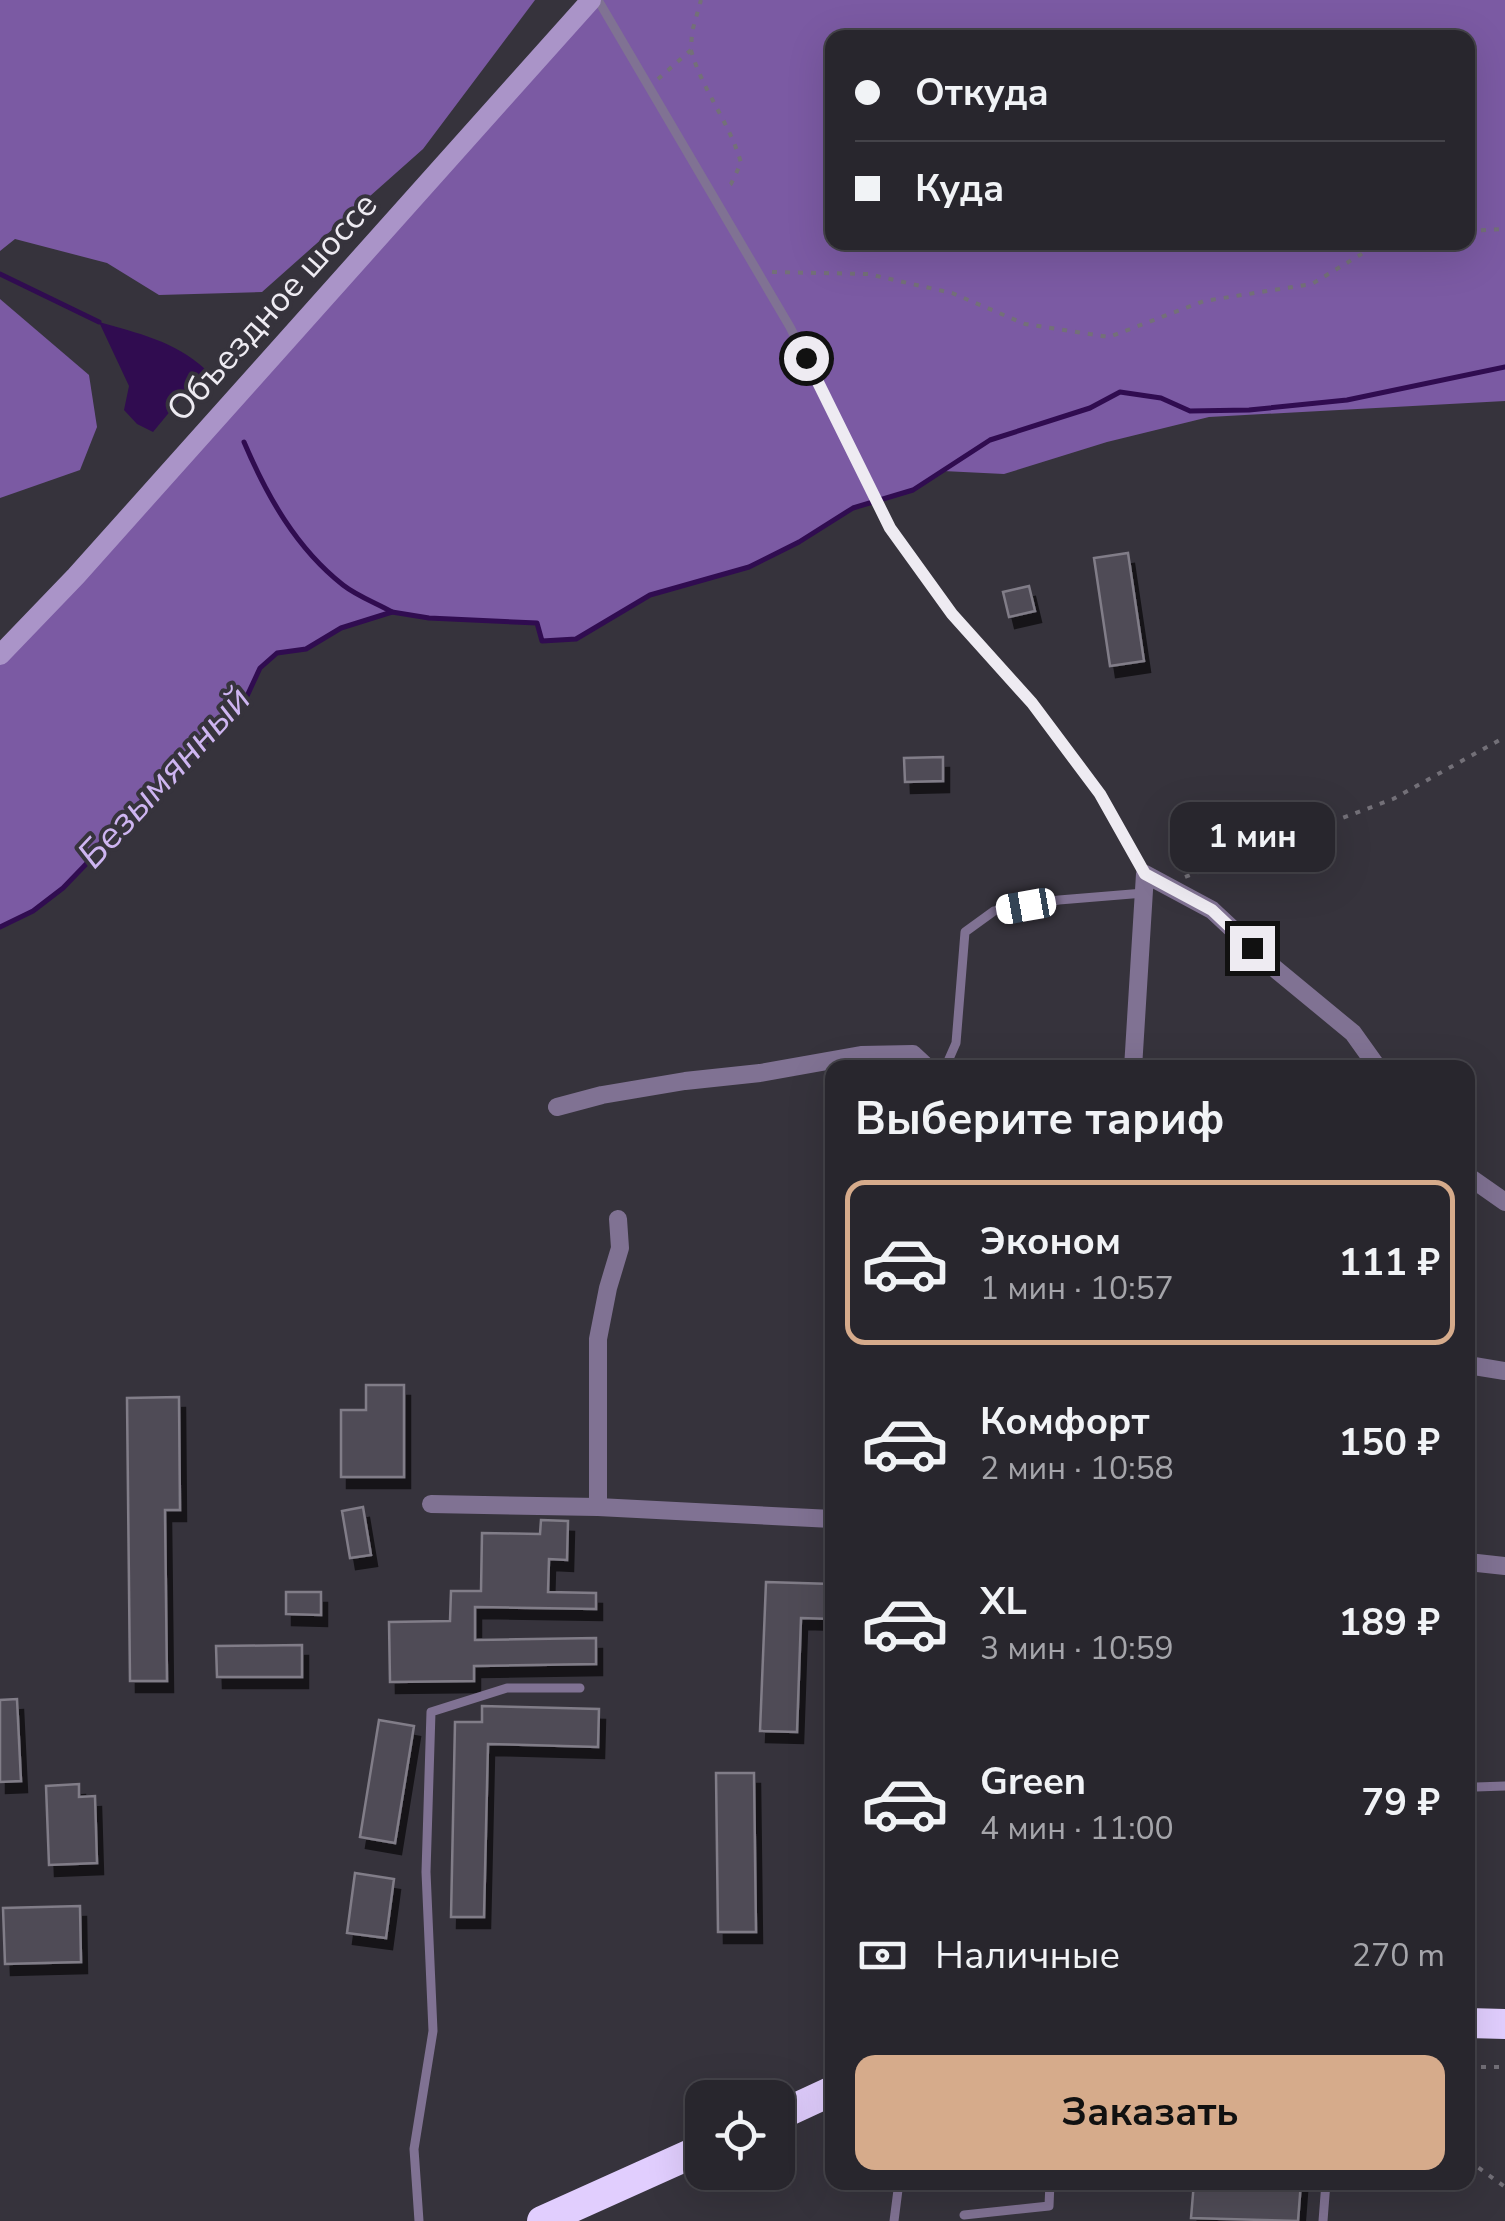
<!DOCTYPE html>
<html lang="ru">
<head>
<meta charset="utf-8">
<style>
	:root { --surface:#28262d; --page:#302e35; --text:#f1f3f6; --muted:#a5a5aa; --line:#444349; --accent:#d6ab8b }
	body { margin:0; font-family:"Nunito Sans",sans-serif; background:var(--page); color:var(--text); height:100vh; display:flex; flex-direction:column; font-size:38px; white-space:nowrap }
	* { box-sizing:border-box; margin:0 }
	p { font-size:32px; color:var(--muted) }
	.icon { flex:none; width:55px; height:55px; fill:none; stroke:currentColor; stroke-width:2; stroke-linecap:round; stroke-linejoin:round }
	.map { position:relative; flex:1; overflow:hidden }
	.sheet { position:absolute; left:825px; top:1060px; width:650px; height:1130px; display:flex; flex-direction:column; background:var(--surface); border-radius:20px; box-shadow:0 10px 40px #0002,0 0 0 2px var(--line) }
	.sheet>* { flex:none }
	.guide { position:absolute; left:825px; top:30px; width:650px; height:220px; border-radius:20px; box-shadow:0 10px 40px #0002,0 0 0 2px var(--line); display:grid; align-content:center; height:220px; padding:0 30px; background:var(--surface) }
	.fabs { position:absolute; left:685px; top:2080px; display:grid; gap:20px }
	.fabs a { display:grid; place-items:center; width:110px; height:110px; border-radius:20px; background:var(--surface); box-shadow:0 10px 40px #0002,0 0 0 2px var(--line); font-size:50px }
	.end { position:absolute; width:45px; height:45px; margin:-22px; border:12px solid #eeebf2; background:#111; box-shadow:0 0 0 5px #111 }
	.from { border-radius:50% }
	.bubble { position:absolute; height:70px; border-radius:20px; background:var(--surface); box-shadow:0 10px 40px #0002,0 0 0 2px var(--line); font-size:32px; font-weight:700; line-height:70px; text-align:center }
	.car { position:absolute; width:30px; height:60px; margin:-30px -15px; border-radius:12px; box-shadow:0 0 8px 2px #0007; background:linear-gradient(#fff 24%,#345 0 40%,#fff 0 76%,#345 0 86%,#fff 0) }
	.guide b { display:flex; align-items:center; gap:35px; height:95px; font-size:38px }
	.guide b+b { border-top:2px solid var(--line) }
	.guide i { width:25px; height:25px; background:var(--text) }
	ul { padding:0; list-style:none }
	li { display:flex; align-items:center; gap:30px; height:165px; margin:0 20px 15px; padding:0 10px; border:5px solid transparent; border-radius:20px }
	li div { flex:1 }
	li b { display:block; font-size:38px }
	li em { font-style:normal; font-weight:700 }
	li.selected { border-color:var(--accent) }
	li>.icon { width:90px; height:90px; stroke-width:1.5 }
	h2 { padding:0 30px; font-size:45px; line-height:120px }
	.pay { display:flex; align-items:center; gap:25px; height:110px; padding:0 30px; font-size:38px }
	.pay p { margin-inline-start:auto }
	.action { display:flex; gap:20px; margin-top:auto; padding:20px 30px }
	.action a { flex:1; height:115px; border-radius:20px; background:var(--accent); color:#111; font-size:40px; font-weight:700; line-height:115px; text-align:center }
	.map>svg:first-child { display:block }
	.forest { fill:#7b5aa3; fill-rule:evenodd }
	.water { fill:#300c50 }
	.lines { fill:none; stroke-linecap:round; stroke-linejoin:round }
	.stream { stroke:#300c50; stroke-width:5 }
	.building { fill:#504c57; stroke:#817d88; stroke-width:2.5; filter:url(#shadow) }
	.path { stroke:#737078; stroke-width:4; stroke-dasharray:5 8; stroke-linecap:butt }
	.lane { stroke:#807293; stroke-width:9 }
	.street { stroke:#807293; stroke-width:18 }
	.secondary { stroke:#aa94c8; stroke-width:20 }
	.highway { stroke:#e1cefe; stroke-width:30 }
	.route { stroke:#eeebf2; stroke-width:12 }
	.labels { text-anchor:middle; dominant-baseline:central; stroke-width:8; stroke-linejoin:round; paint-order:stroke }
	.street-label { font-size:35px; fill:#eeebf2; stroke:#36333c }
	.water-label { font-size:38px; font-style:italic; fill:#ceb5f1; stroke:#36333c }
</style>
</head>
<body>
<div class="map">
<svg width="1505" height="2221" viewBox="0 0 1505 2221">
	<defs>
		<filter id="shadow"><feDropShadow dx="6" dy="11" stdDeviation="0" flood-color="#0009"/></filter>
	</defs>
	<rect width="100%" height="100%" fill="#36333c"/>
	<g class="forest">
		<path d="M0,0h535l-112,149 -161,143 -103,3 -52,-32 -92,-24 -15,12z"/>
		<path d="M591,0h914v401l-296,16 -102,25 -103,32 -61,-3 -30,19 -60,18 -54,34 -50,25 -99,27 -74,45 -34,2 -6,-18 -107,-5 -37,-6 -51,16 -35,21 -29,4 -17,15 -13,28 -33,38 -31,32 -74,64 -19,30 -27,28 -30,23 -33,16v-272zM832,38h636v204h-636z"/>
		<path d="M0,299l89,76 8,52 -17,43 -80,28z"/>
	</g>
	<path class="water" d="M99,322c38,11 76,19 106,47l-52,63 -16,-8 -13,-14 5,-24z"/>
	<g class="lines">
		<g class="stream">
			<path d="M0,274l99,48"/>
			<path d="M244,442c23,54 52,106 99,143 14,11 33,18 49,27"/>
			<path d="M0,927l33,-16 30,-23 27,-28 19,-30 74,-64 31,-32 33,-38 13,-28 17,-15 29,-4 35,-21 51,-16 37,6 108,5 5,18 34,-2 74,-44 99,-28 50,-25 54,-34 60,-18 77,-50 100,-32 30,-16 41,6 29,13 59,-1 98,-10 158,-33"/>
		</g>
	</g>
	<g class="building">
		<path d="M1128,553l16,108 -34,5 -16,-108z"/>
		<path d="M1029,586l6,25 -26,6 -6,-25z"/>
		<path d="M943,757v24l-38,1 -1,-24z"/>
		<path d="M366,1385h38v92h-63v-67h25z"/>
		<path d="M179,1397l1,113h-15l2,171h-37l-3,-283z"/>
		<path d="M363,1507l8,48 -21,3 -8,-47z"/>
		<path d="M541,1520l27,1 -1,39 -18,-1 -1,33 48,1v16l-121,-2v33l121,-2v26l-122,2v15l-84,1 -1,-60 61,-1 1,-30h30l1,-58 58,1z"/>
		<path d="M766,1582l66,2v35l-31,-1 -4,114 -37,-1z"/>
		<path d="M286,1592h35v23l-35,-1z"/>
		<path d="M302,1645v32h-85l-1,-31z"/>
		<path d="M17,1699l4,82 -21,1v-82z"/>
		<path d="M482,1706l117,3 -1,38 -110,-3 -4,173h-33l4,-195h27z"/>
		<path d="M379,1720l35,6 -19,117 -35,-6z"/>
		<path d="M716,1773h38l2,159h-38z"/>
		<path d="M79,1784v13l16,-1 2,67 -48,2 -3,-79z"/>
		<path d="M355,1873l39,6 -8,59 -39,-5z"/>
		<path d="M80,1906l1,56 -76,2 -2,-56z"/>
		<path d="M1194,2182h107l-3,39 -107,-3z"/>
	</g>
	<g class="lines">
		<g class="path">
			<path d="M691,50c11,40 39,73 50,113l-10,21 -6,5"/>
			<path d="M658,79l33,-29 1,-18 9,-32"/>
			<path d="M1468,231l37,-2"/>
			<path d="M772,272l96,2 84,19 73,31 84,13 95,-36 108,-17 61,-37 26,-5"/>
			<path d="M1185,877l208,-78 112,-62"/>
			<path d="M1468,2067h37"/>
			<path d="M1468,2160l37,27"/>
		</g>
		<g class="lane">
			<path d="M598,0l192,327 100,201 62,86 80,89 68,91 45,80"/>
			<path d="M945,1068l11,-25 9,-111 29,-21 65,-11 85,-7"/>
			<path d="M1476,1787l29,-1"/>
			<path d="M964,2215l85,-9 1,-24"/>
			<path d="M419,2221l-5,-72 19,-118 -7,-159 5,-160 76,-24h73"/>
			<path d="M894,2221l5,-39"/>
			<path d="M1323,2221l3,-39"/>
		</g>
		<g class="street">
			<path d="M1133,1068l12,-194 67,36 61,57 80,66 25,35"/>
			<path d="M557,1107l45,-12 83,-14 75,-8 101,-18 52,-1 15,14"/>
			<path d="M1468,1176l37,26"/>
			<path d="M1468,1365l37,6"/>
			<path d="M431,1504l167,3 234,12"/>
			<path d="M598,1507v-168l10,-51 12,-40 -2,-29"/>
			<path d="M1468,1562l37,4"/>
		</g>
		<path class="secondary" d="M0,655l76,-79 515,-576"/>
		<g class="highway">
			<path d="M1468,2023l37,1"/>
			<path d="M778,2116l54,-25"/>
			<path d="M542,2221l160,-72"/>
		</g>
	</g>
	<g class="lines">
		<path class="route" d="M806,358l84,170 62,86 80,89 68,91 45,80 67,36 40,38"/>
	</g>
	<g class="labels">
		<g class="street-label">
			<text transform="translate(272 307) rotate(-48)">Объездное шоссе</text>
		</g>
		<g class="water-label">
			<text transform="translate(164 777) rotate(-47)">Безымянный</text>
		</g>
	</g>
</svg>
<div class="fabs">
<a><svg class="icon" aria-label="locate" viewBox="0 0 24 24"><circle cx="12" cy="12" r="6"/><path d="M12 2v4M12 18v4M2 12h4M18 12h4"/></svg></a>
</div>
<i class="end from" style="left:806px;top:358px"></i>
<i class="end" style="left:1252px;top:948px"></i>
<div class="bubble" style="left:1170px;top:802px;width:165px">1 мин</div>
<i class="car" style="left:1026px;top:906px;rotate:260deg"></i>
<div class="guide">
<b><i class="from"></i>Откуда</b>
<b><i></i>Куда</b>
</div>
<section class="sheet">
<h2>Выберите тариф</h2>
<ul>
<li class="selected"><svg class="icon" aria-label="car" viewBox="0 0 24 24"><path d="M5 17H2v-5l4-1 3-4h7l3 4 3 1v5h-3M9 17h6M6 11h13"/><circle cx="7" cy="17" r="2"/><circle cx="17" cy="17" r="2"/></svg><div><b>Эконом</b><p>1 мин · 10:57</p></div><em>111 ₽</em></li>
<li><svg class="icon" aria-label="car" viewBox="0 0 24 24"><path d="M5 17H2v-5l4-1 3-4h7l3 4 3 1v5h-3M9 17h6M6 11h13"/><circle cx="7" cy="17" r="2"/><circle cx="17" cy="17" r="2"/></svg><div><b>Комфорт</b><p>2 мин · 10:58</p></div><em>150 ₽</em></li>
<li><svg class="icon" aria-label="car" viewBox="0 0 24 24"><path d="M5 17H2v-5l4-1 3-4h7l3 4 3 1v5h-3M9 17h6M6 11h13"/><circle cx="7" cy="17" r="2"/><circle cx="17" cy="17" r="2"/></svg><div><b>XL</b><p>3 мин · 10:59</p></div><em>189 ₽</em></li>
<li><svg class="icon" aria-label="car" viewBox="0 0 24 24"><path d="M5 17H2v-5l4-1 3-4h7l3 4 3 1v5h-3M9 17h6M6 11h13"/><circle cx="7" cy="17" r="2"/><circle cx="17" cy="17" r="2"/></svg><div><b>Green</b><p>4 мин · 11:00</p></div><em>79 ₽</em></li>
</ul>
<div class="pay"><svg class="icon" aria-label="cash" viewBox="0 0 24 24"><path d="M3 7h18v10H3z"/><circle cx="12" cy="12" r="2"/></svg>Наличные<p>270 m</p></div>
<div class="action"><a>Заказать</a></div>
</section>
</div>
</body>
</html>
